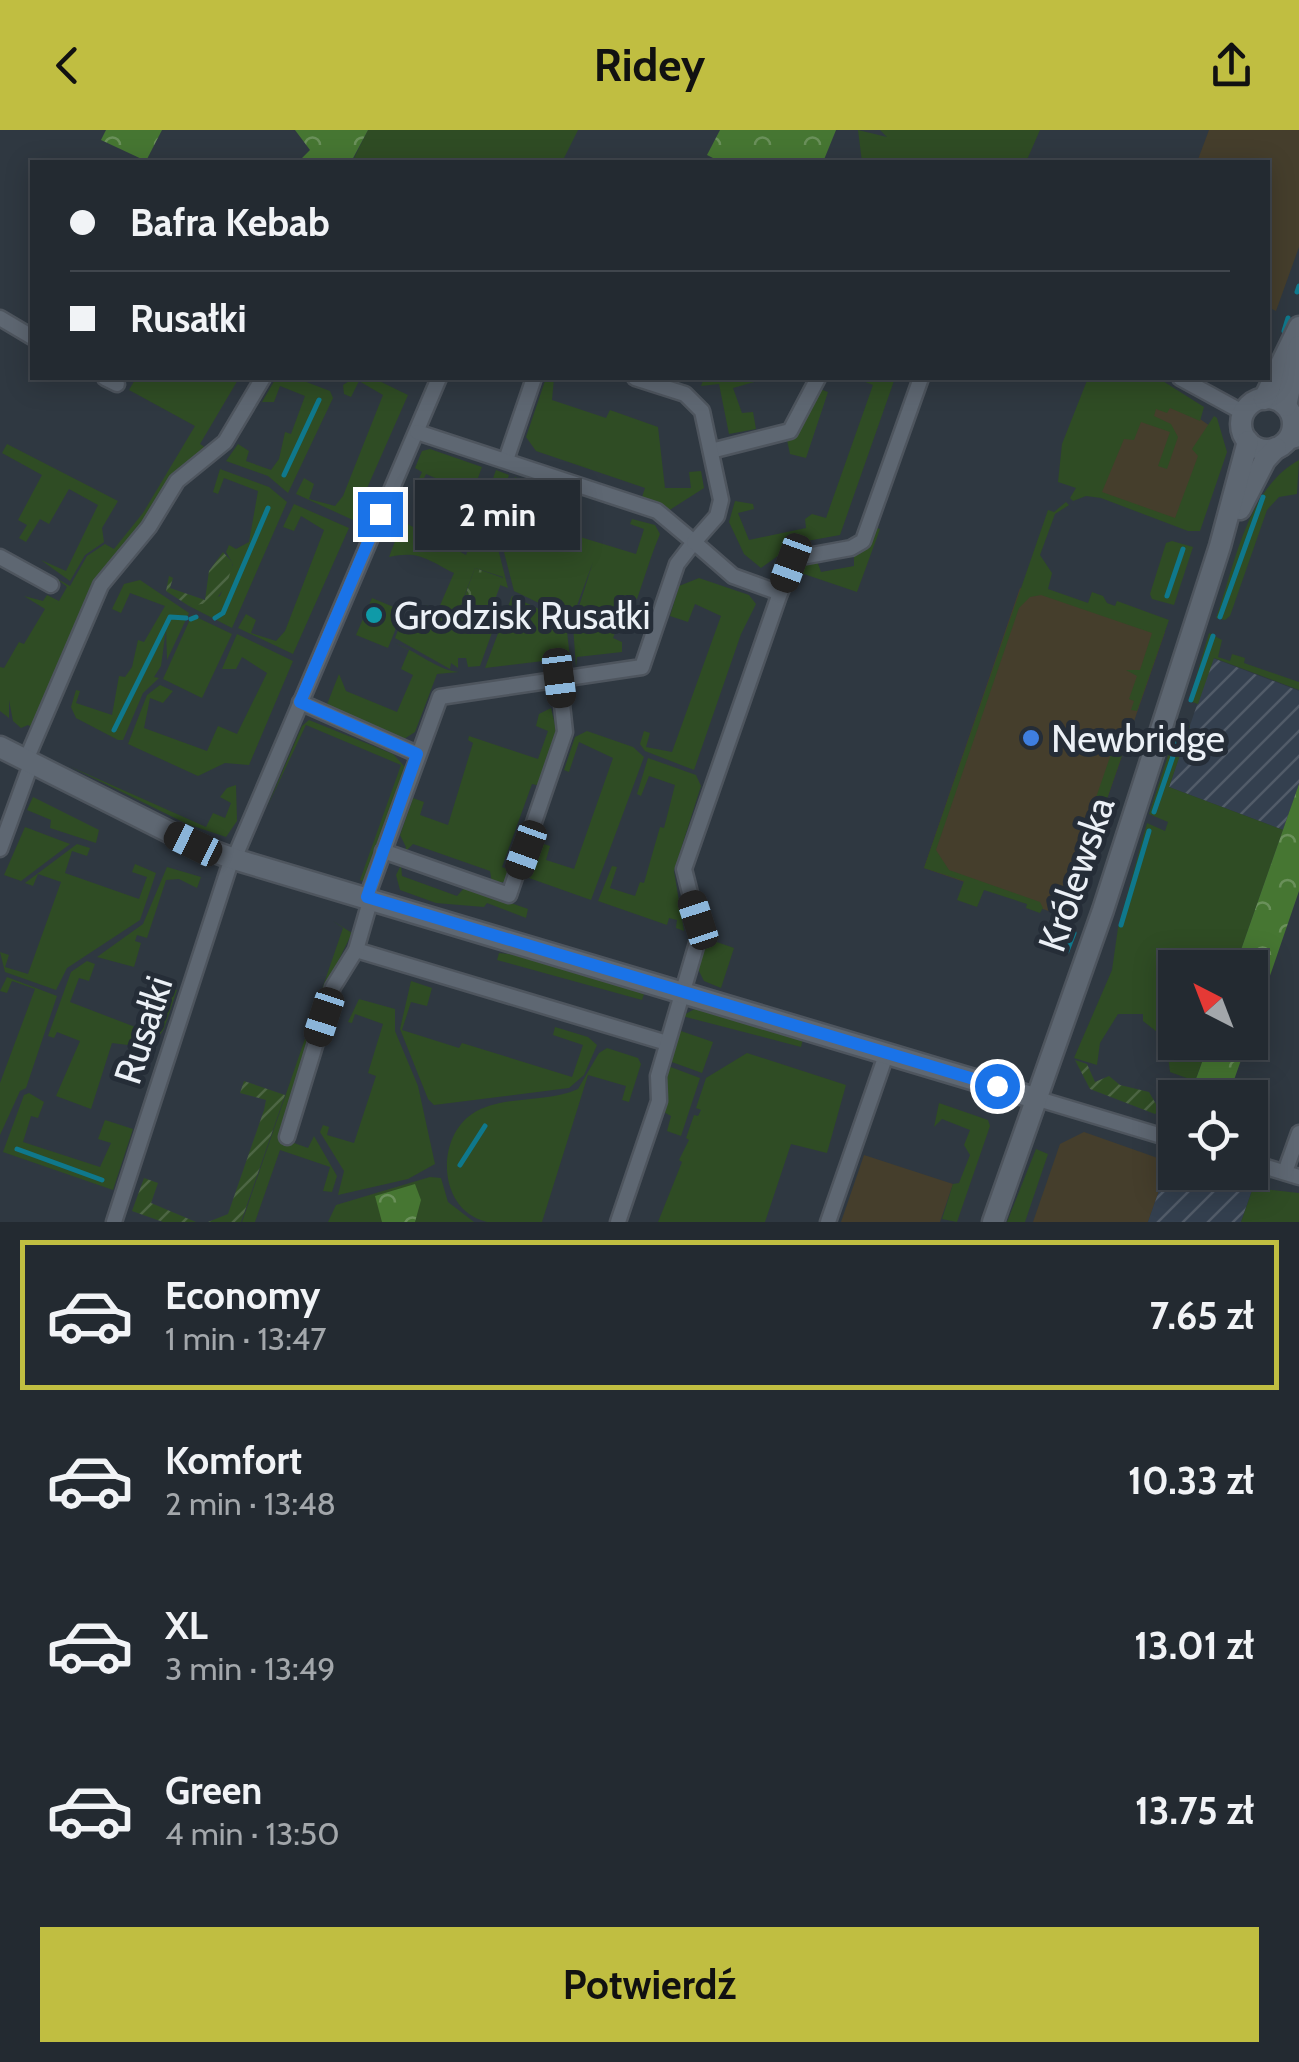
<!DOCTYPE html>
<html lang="pl">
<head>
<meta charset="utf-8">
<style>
	:root { --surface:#232a31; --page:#2b3239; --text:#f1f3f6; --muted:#a3a7ab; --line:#40464d; --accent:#c0be41 }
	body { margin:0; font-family:Cabin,sans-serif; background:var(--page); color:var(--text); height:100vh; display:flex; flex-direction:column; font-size:38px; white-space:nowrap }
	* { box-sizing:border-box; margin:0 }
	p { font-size:32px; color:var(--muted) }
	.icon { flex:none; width:55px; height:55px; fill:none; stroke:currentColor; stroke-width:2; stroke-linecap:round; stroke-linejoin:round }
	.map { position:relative; height:1092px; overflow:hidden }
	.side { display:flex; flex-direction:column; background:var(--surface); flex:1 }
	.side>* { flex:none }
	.hud { position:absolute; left:30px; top:30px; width:1240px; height:220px; border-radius:0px; box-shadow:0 5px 25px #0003,0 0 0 2px var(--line); display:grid; align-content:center; height:220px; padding:0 40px; background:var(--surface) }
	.needle { width:65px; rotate:318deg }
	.fabs { position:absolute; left:1158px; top:820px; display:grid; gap:20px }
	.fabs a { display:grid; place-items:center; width:110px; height:110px; border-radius:0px; background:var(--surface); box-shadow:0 5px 25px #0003,0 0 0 2px var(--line); font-size:50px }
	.end { position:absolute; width:45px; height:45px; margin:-22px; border:12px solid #1a73e8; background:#fff; box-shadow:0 0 0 5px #fff }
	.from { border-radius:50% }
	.bubble { position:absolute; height:70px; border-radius:0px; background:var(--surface); box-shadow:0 5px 25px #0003,0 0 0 2px var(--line); font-size:32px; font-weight:700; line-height:70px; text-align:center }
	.car { position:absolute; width:30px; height:60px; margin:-30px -15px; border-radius:12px; box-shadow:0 0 8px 2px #0007; background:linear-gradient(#222 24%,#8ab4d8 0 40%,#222 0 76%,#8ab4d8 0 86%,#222 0) }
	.hud b { display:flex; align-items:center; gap:35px; height:95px; font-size:38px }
	.hud b+b { border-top:2px solid var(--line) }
	.hud i { width:25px; height:25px; background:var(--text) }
	ul { padding:18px 0 0; list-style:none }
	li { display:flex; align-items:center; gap:30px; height:150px; margin:0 20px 15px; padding:0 20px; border:5px solid transparent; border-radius:0px }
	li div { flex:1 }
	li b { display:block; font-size:38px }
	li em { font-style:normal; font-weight:700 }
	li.selected { border-color:var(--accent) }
	li>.icon { width:90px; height:90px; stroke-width:1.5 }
	.cta { display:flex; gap:20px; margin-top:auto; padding:20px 40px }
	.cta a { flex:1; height:115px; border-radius:0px; background:var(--accent); color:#111; font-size:40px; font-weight:700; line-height:115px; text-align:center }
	header { display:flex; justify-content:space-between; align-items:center; height:130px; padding:0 40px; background:var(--accent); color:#111; font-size:45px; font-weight:700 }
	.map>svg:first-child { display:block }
	.commercial { fill:#453e2c }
	.industrial { fill:url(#industrial-furrows) }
	.grass { fill:#2f4c24 }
	.forest { fill:url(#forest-crowns) }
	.park { fill:url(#park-crowns) }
	.garden { fill:url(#garden-furrows) }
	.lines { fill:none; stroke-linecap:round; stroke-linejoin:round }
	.stream { stroke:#0f788c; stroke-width:5 }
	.street-casing { stroke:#4e555e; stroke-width:19 }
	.secondary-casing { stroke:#4e555e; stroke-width:25 }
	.street { stroke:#5e6772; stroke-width:14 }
	.secondary { stroke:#5e6772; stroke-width:20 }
	.route { stroke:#1a73e8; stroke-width:12 }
	.culture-dot { fill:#0f9aa8; stroke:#252d37; stroke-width:4 }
	.shop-dot { fill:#3f7fe0; stroke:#252d37; stroke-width:4 }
	.labels { text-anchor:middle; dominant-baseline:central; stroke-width:10; stroke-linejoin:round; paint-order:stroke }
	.poi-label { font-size:38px; fill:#ebf0f6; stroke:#252d37; text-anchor:start }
	.street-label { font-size:38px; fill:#ebf0f6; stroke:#252d37 }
</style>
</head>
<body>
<header><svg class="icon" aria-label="back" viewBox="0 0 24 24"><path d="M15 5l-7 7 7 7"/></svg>Ridey<svg class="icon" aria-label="share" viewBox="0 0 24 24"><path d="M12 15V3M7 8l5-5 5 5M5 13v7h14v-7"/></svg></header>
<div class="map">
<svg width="1299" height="1092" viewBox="0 0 1299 1092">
	<defs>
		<pattern id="industrial-furrows" width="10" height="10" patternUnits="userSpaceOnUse" patternTransform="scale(2.5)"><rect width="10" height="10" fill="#34404f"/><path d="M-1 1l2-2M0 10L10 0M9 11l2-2" fill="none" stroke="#525c69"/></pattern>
		<pattern id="forest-crowns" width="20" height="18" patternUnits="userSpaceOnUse" patternTransform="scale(2.5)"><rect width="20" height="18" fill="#467632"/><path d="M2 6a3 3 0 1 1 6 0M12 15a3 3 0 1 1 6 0" fill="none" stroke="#6a905a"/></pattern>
		<pattern id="park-crowns" width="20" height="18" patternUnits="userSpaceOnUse" patternTransform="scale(2.5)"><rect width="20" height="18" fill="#2f4c24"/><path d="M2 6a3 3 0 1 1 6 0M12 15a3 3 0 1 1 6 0" fill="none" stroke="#4d6644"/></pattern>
		<pattern id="garden-furrows" width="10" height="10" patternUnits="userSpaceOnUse" patternTransform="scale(2.5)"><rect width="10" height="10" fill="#2f4c24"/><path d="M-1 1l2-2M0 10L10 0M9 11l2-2" fill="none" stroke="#4d6644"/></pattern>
	</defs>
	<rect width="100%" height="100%" fill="#2f3841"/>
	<g class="commercial">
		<path d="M1209,0h90v117l-23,64 -8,-4v-145h-71z"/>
		<path d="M1141,248l69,48 -33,95 -77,-26z"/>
		<path d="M1020,458l145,44 -99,285 -142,-49z"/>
		<path d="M1084,1002l85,30 -21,60h-115l27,-78z"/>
		<path d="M864,1025l89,29 -13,38h-99z"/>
	</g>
	<g class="industrial">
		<path d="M1213,528l86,33v93l-16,46 -114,-43z"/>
		<path d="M1169,1032l6,2v8l26,1 51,17 -11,32h-93z"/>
	</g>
	<g class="grass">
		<path d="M368,0h210l-16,32h-210z"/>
		<path d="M858,0l29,7 -7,-7h160l-14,32h-42l-10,-4 -3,4h-109z"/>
		<path d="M136,248h103l-39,66 9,6 -35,24 -30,49 -51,62 -57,144 -8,-4 -7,3 -8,-7 -4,-21v18l-9,-7v-44l4,1 15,-26 5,2 21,-35 -21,-13 19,5 4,-6 12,6 8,-14 -11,-9 14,8 17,-30 18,-12 9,5 29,-36 52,-87 -66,-36z"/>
		<path d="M276,248h20l34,13 3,7 -45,95 -20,-17 -42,-15 12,-17 11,7 -3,10 25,9 8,-11 6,-27 6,2 14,-38 -25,-10 -6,16h-12z"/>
		<path d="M354,248h19l35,17 -55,125 -57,-26 8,-16 10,6 -5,15 26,7 8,-10 40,-101 -24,-14 -8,16 -7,-3 -1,-9z"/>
		<path d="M546,248h8l-2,22 54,18 4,-8 48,17 7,61h26l-2,-16 12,-1 3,17 -36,23 -27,-11 4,-12 -109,-37 -10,-14z"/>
		<path d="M704,248h64l-35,10 9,25 11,-1 3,17 -27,5 -10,-50 -18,2z"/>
		<path d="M855,248h40l-55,157 -44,8 -35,25 -17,-14 -15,-32 6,-21 18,3 1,5 -16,4 11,27 57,-12 -1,-9 7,-5 14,4 47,-133z"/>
		<path d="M1088,248h70l46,29 -4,14 -30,-13 -3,5 -11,-4 -2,7 17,8 7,13 -11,32 -9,-3 12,-34 -29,-10 -7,18 -10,-1 -22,53 73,26 23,-62 -6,-7 22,-33 3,2 10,34 -27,79h-12l-87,-33 -15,-2 -13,5 -3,-3 6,-10 -18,-6 4,-38z"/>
		<path d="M820,259l8,3 -22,66 -16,-4 -3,-14 13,-11z"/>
		<path d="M7,314l111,57 -16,27 2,14 -19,13 -15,26 -29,-21 25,11 32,-66 -29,-16 -20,35 -9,-5 -14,23 -7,-4 8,-13 -9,-5 24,-45 -40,-22z"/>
		<path d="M430,319l52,18 -4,11 13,6 5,-14 13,5 -17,50 16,63 -8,-3 3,-8 -28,-9 -21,55 28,11 5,-11 7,4 -14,39 -12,1 -2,-9h-8v10l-7,-5 -1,6 -55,-31 7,-18 15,6 9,-21 12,5 16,-37c-26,-13 -35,-23 -65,-16l10,-26 -7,-3 4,-10 70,37 23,-54 -63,-27 -9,18 -3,-2 8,-18 -7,-4 7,-17z"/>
		<path d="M1299,330l-2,34 -18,3 -12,13 -37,106 -5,4 -9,-2c20,-57 31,-129 83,-158z"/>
		<path d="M220,339l49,18 18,15 -55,126 -43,-22 31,-10 13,-32 -7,-12 3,-7 7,4 13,-7 9,-51 -34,-13 -6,16 -5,-2z"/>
		<path d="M515,347l10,5 -2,9 -10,-3 -8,26 131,40 8,-25 -14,-5 2,-5 23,6 5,9c-10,24 -15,42 -23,65l-12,-4 -4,10 13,5 -1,4 -58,5 18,-57 -21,57 -58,-28 -17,-66z"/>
		<path d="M1066,372l3,3 -14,9 -15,41 12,18 -4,16 40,14 4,-11 11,4 4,7 8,3 2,-5 52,19 -32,91 -6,-1 3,-9 -5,-2 8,-23 -11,-6h14l12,-37 -111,-38 -11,2 -11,11 -83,242 13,20 91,32 3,6 -3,5 -14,-5 1,-4 -43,-14 -7,17 -20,-7 7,-19 -40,-13 124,-358 6,2z"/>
		<path d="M294,374l55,24 -56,126 -55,-26 8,-14 10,6 -5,13 25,8 9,-10 39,-101 -23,-14 -7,15 -11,-4z"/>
		<path d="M875,397l5,2 -23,63 -56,-19 -10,17 6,-22 20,-7 4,11 33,-6v-11z"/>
		<path d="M1172,411l21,6 -19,58 -22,-6 -2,-5 16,-51z"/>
		<path d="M699,448l50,17 7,9 -15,30 -47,136 -49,-19 -5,-7 4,-13 6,2 -4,14 26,5 49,-136 -26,-12 -7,18 -18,-6 9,-30z"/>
		<path d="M140,450l49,33 -22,47 -1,-31 -5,37 -7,11 5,1 -16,15 -20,47h-5l-42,-22 -5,-11 5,-17 4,1 -4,12 36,12 7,-39 6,1 7,-10 6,-27 6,2 21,-36 -35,-13 -9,20 -9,-4 12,-25z"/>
		<path d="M512,466l54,26 5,46 -3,-10 -83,10z"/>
		<path d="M372,468l31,13 -15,37 -32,-13 7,-16 15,5 4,-11 -14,-6z"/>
		<path d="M192,485l40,19 -30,64 -39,-19z"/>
		<path d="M631,491l-5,13 -10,-4 -3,8 9,4v10l-45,5 -1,10 -3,-42z"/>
		<path d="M1209,503l13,7 -4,17 12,4 2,-7 13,4 -1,5 55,19v8l-85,-32 -16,46 -9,-3z"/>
		<path d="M237,504l56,27 -44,104 -24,-2 -27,13 -70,-32 19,-49 13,-10 13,6 -10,12 -13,-5 -6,30 63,23 11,-25 19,8 30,-61 -25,-16 -6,12h-14z"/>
		<path d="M395,513c21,8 44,28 64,29l-22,2 -22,58 -11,7 -78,-32 13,-33 7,17 51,21 16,-37 -12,-6 8,-19z"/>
		<path d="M551,578l6,26 -16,52 -9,-2 -30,83 10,4 -6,11 -14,1 -2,-12 -77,-27 -9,9 2,-6 -6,-12 13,-37 11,4 -4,13 28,10 25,-82 -5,-3 1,-4 69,23 10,-28 -12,-5 3,-12z"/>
		<path d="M309,590l84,34 13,14 -41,114 -5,-2 41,-115 -95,-40 -39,82 35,-81z"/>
		<path d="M1183,593l7,3 -21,61 114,43 -48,137 -60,1v74l34,1 -14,38 -25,-9 -4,-33 -23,-18v-7h-25l-18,29 -3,22 -23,-7 38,-88 6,-42 29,-105 18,8 3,-9 -19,-8 29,-89z"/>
		<path d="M587,601l46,16 11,10 -53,143 -62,-22 12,-35 9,3 -4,14 28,9 39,-111 -34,-16 -10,30 -5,-2 11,-33z"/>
		<path d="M1118,601l11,4 -54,157 -10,-4 47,-137 -12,-5 5,-14 11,4z"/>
		<path d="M648,628l48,17 5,11 -27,85 10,60 -8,-3 1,-8 -8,-2 -2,7 -69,-24 14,-35 5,1 -7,21 25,8 5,-14 4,1 16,-56 4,1 11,-43 -26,-9 -8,20 -4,-2z"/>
		<path d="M69,636l137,61 7,-14 12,5 6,-15 -11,-6 7,-9 9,-3 1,36 -11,16 -39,-13z"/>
		<path d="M33,667l66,33 -3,13 -46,-15 1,-8 -24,-10z"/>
		<path d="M25,697l45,17 -49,37 -17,-6z"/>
		<path d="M77,714l13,4 -3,8 -15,-5 -7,22 74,26 8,-22 -15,-5 3,-8 21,9 -16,47 -73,48 -11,22 -51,-18 -5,-20 9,3 -4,12 23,7 33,-92 -23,-8 -5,12 -8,-3z"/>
		<path d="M401,735l1,11 55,20 8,-9 63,22 -2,9 -39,-15 -3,4 -48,-4 -36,-13 -4,-15z"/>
		<path d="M167,737l34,10 -4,11 -18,-9 -13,1 -19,58 -10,-3 -2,6 6,2 -7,24 -37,-10 46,-33z"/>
		<path d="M333,791l19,12 -25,51 -47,154 28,10 6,-12 23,40 -5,16 -9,-1 7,-24 -50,-17 -25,72h-13l101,-294z"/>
		<path d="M711,810l23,8 -13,40 -17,-7 -6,-12 6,-26z"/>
		<path d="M499,823l42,5 103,36 -2,6 -145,-40z"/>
		<path d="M87,831l8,3 -6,17 -10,-3 -9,24 73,28h10l11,-23 -12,-5 6,-19 19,7 -13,39 -18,26 -10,-9 -24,-3 -21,66 -35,-13 24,-55 -23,-9 -3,6 -6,-2 23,-64z"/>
		<path d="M7,847l50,19 -31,92 -6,3 -20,44v-52l35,-94 -23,-8 -5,12 -7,-2z"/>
		<path d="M411,851l21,7 -5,18 -16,-4 -9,28 57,18 3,-5 110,34 11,-32 -30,-10 2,-8 33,10 9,8 -13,30 -15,13 -135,17 -6,-6 -28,-70z"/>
		<path d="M359,869l36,10v22l23,55 17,78 -27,15 -70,16 6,-24 -24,-39 3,-7 6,2 -2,8 27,8 22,-67 -8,-3 15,-49 -28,-10 -3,9 -4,-1z"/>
		<path d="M698,877l105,32 -2,8 -119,-31z"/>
		<path d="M678,900l35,12 -11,31 -33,-12z"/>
		<path d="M607,918l31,10 3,6 -12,38 -7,-2 4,-14 -38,-11 -46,147c-17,0 -39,0 -55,0 -49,-11 -52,-83 -15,-108 30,-20 73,-10 106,-25l21,-36z"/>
		<path d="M747,923l99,32 -19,68 -36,-9 -26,78h-107l24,-60 -3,-2 10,-20 -3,-2 8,-23 4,1 3,-6 -5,-2 10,-30z"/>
		<path d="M668,936l32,12 -19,58 -14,-5 4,-15 -9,-5z"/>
		<path d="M29,963l15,9 -6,16 -7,-2 -8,26 77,25 11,-24 -13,-4 7,-19 28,9 -20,61 -110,-38 21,-57z"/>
		<path d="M939,973l49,17 2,6 -33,96 -15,-3 11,-35 6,-1 11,-28 -6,-10 6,-15 -28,-11 -8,8z"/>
		<path d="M1036,1019l12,5 -23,68h-18z"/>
		<path d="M430,1047l11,1 7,24 26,20h-146l8,-17z"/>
		<path d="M1253,1058l46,5v29h-58z"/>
	</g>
	<g class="forest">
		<path d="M106,0h56l-16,31 -45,-21z"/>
		<path d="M295,0h73l-17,32h-53l12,-12z"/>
		<path d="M720,0h116l-13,32h-102l-14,-7z"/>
		<path d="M1299,654v107l-49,143v-66l-15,-1z"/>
		<path d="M1209,913h38l-19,54 -36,-7z"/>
		<path d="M415,1054l6,16 -6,22h-33l-7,-26z"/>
	</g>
	<path class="park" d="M475,438l28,10 -21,56 -27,-11z"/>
	<g class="garden">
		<path d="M223,422l10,11 -6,21 -13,18 -25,4 -23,-15 3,-15 4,2 -3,10 35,12 4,-29z"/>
		<path d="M1075,930l12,4 8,18 14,-6 11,9 29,7 11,19 -5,3 -65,-25z"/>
		<path d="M244,951l41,14 -44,127h-33l20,-8 36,-104 2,-10 -26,-7z"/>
		<path d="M144,1048l14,5 -7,20 45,19h-33l-31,-11z"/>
	</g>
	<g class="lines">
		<g class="stream">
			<path d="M1297,162l2,-6"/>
			<path d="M1284,201l4,-13"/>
			<path d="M284,345l35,-75"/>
			<path d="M1167,466l16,-47"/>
			<path d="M1220,487l43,-120"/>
			<path d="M215,488l8,-5 45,-105"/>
			<path d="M191,489l5,-2"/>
			<path d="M1191,570l22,-64"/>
			<path d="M114,600l56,-113 16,1"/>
			<path d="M1154,682l29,-85"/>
			<path d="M1121,795l28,-94"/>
			<path d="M1067,821l7,-18"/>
			<path d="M17,1019l85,31"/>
			<path d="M460,1035l25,-39"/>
		</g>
		<g class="street-casing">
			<g id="street">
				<path d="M0,188l32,19"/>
				<path d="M105,248l12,6"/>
				<path d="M1180,248l64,35"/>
				<path d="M1291,285l8,2"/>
				<path d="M1285,313l14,-4"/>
				<path d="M711,321l79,-20 28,-53"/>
				<path d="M506,330l28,-82"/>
				<path d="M0,427l51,28"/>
				<path d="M780,463l16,-35 55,-10 12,-7 58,-163"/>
				<path d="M300,572l117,52"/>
				<path d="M26,630l75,-175 48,-58 28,-46 48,-39 38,-64"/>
				<path d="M0,719l31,-85"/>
				<path d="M383,721l126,44 56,-163 -6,-55"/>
				<path d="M234,729l205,-481"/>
				<path d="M367,767l73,-200 202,-30 35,-103 17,-22 -37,-31 -240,-79"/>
				<path d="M356,820l311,93"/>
				<path d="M1035,968l140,42"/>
				<path d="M287,1007l46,-150 23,-37 15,-52"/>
				<path d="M1250,1032l49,15"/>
				<path d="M1285,1042l14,-39"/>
				<path d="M114,1092l118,-364"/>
				<path d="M618,1092l41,-121 -1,-25 42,-143 -16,-64 96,-276 -47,-17 -39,-34 23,-26 4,-16 -19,-89 -17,-17 -50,-16"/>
				<path d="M828,1092l59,-170"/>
			</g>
		</g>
		<g class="secondary-casing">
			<g id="secondary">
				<circle cx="1267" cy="294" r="26"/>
				<path d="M1264,269l35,-72"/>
				<path d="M1286,276l13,-60"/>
				<path d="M1240,379l25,-49 11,-12"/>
				<path d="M0,617l193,97 41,15 801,239"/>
				<path d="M993,1092l110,-312 117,-364 28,-105"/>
			</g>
		</g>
		<use href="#street" class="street"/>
		<use href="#secondary" class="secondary"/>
	</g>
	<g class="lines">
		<path class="route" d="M380,384l-80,188 117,52 -50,143 630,189"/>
	</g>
	<circle class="culture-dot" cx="374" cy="485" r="10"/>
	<circle class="shop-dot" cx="1031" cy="608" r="10"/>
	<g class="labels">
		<g class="poi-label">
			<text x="394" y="485">Grodzisk Rusałki</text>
			<text x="1051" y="608">Newbridge</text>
		</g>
		<g class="street-label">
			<text transform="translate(1076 744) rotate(-71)">Królewska</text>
			<text transform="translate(143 900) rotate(-72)">Rusałki</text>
		</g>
	</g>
</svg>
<div class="fabs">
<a><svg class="needle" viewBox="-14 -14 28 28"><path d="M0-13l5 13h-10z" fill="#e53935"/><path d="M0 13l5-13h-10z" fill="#a3a7ab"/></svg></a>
<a><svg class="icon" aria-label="locate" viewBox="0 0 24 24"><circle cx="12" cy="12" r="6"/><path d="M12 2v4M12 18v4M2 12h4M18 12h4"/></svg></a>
</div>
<i class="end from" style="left:997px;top:956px"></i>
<i class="end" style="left:380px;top:384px"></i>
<div class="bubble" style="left:415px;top:350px;width:165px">2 min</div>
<i class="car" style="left:791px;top:433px;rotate:200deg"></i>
<i class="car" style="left:559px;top:548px;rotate:173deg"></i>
<i class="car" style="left:193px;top:714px;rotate:296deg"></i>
<i class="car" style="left:526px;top:720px;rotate:200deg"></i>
<i class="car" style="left:698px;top:790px;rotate:342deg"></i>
<i class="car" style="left:324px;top:887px;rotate:198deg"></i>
<div class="hud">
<b><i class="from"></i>Bafra Kebab</b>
<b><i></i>Rusałki</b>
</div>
</div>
<section class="side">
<ul>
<li class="selected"><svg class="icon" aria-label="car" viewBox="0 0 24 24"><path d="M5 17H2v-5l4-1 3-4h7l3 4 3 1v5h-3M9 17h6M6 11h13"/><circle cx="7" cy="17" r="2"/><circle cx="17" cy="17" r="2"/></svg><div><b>Economy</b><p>1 min · 13:47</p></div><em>7.65 zł</em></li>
<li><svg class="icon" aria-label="car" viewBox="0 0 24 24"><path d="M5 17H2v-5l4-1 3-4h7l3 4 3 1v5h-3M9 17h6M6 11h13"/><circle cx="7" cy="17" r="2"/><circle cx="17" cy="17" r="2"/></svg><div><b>Komfort</b><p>2 min · 13:48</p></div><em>10.33 zł</em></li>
<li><svg class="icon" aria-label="car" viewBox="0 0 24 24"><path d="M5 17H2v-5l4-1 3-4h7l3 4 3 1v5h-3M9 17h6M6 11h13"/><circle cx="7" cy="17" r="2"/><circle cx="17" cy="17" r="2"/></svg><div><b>XL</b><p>3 min · 13:49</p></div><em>13.01 zł</em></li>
<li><svg class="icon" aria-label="car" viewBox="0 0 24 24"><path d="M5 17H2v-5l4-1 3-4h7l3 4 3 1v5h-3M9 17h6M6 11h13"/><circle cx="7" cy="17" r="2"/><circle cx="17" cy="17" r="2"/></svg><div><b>Green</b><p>4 min · 13:50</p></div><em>13.75 zł</em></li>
</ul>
<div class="cta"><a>Potwierdź</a></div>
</section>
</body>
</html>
